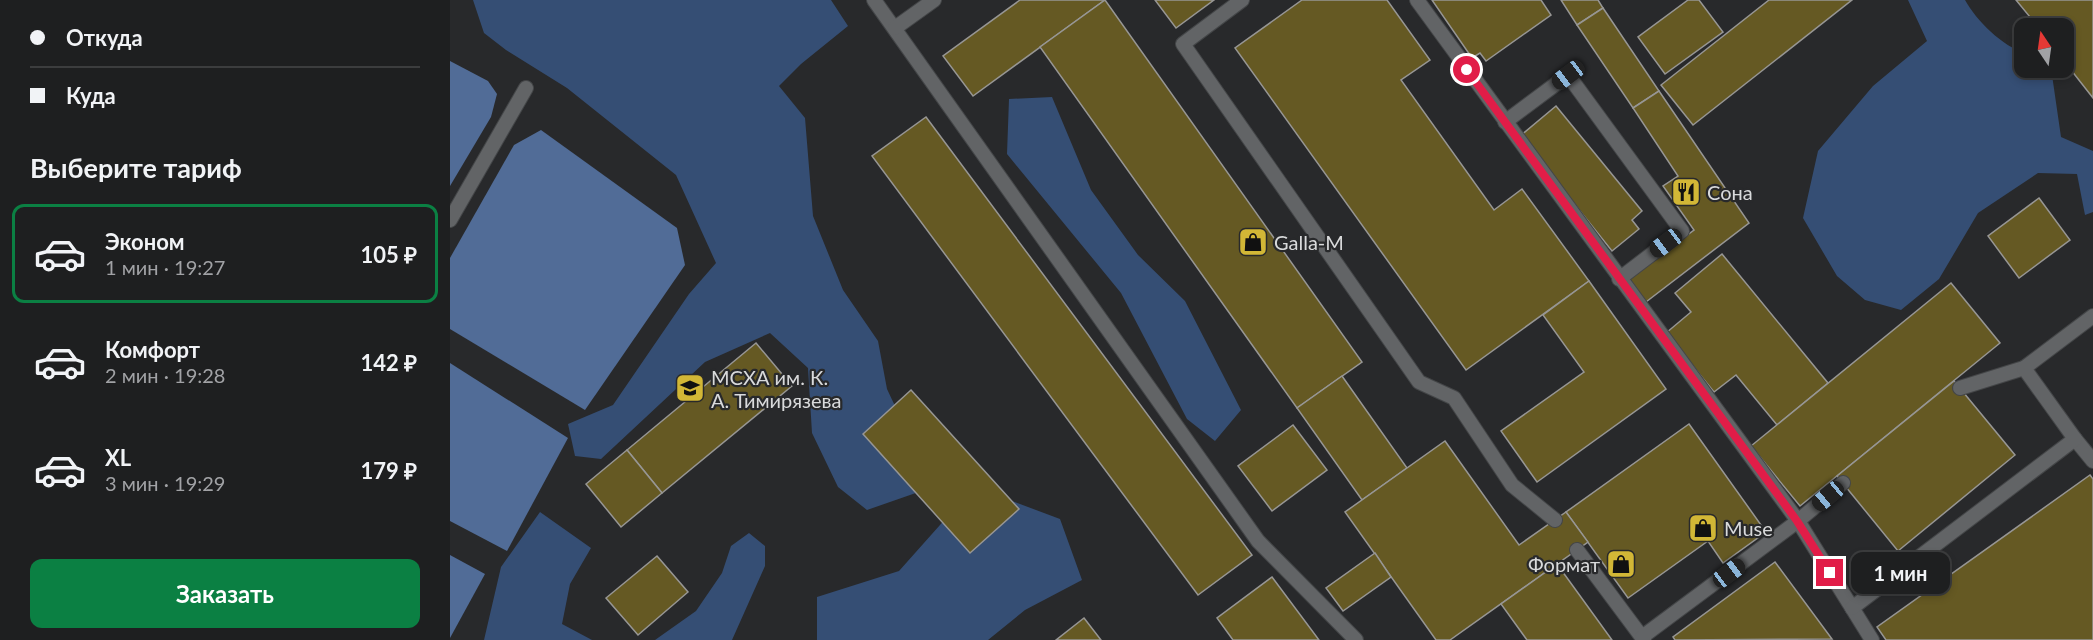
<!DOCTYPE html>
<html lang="ru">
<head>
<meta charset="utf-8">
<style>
	:root { --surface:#1e1f20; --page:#2b2c2d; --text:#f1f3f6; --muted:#a1a2a5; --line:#3c3d3e; --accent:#0b8043 }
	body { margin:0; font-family:Lato,sans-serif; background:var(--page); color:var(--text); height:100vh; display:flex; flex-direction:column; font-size:22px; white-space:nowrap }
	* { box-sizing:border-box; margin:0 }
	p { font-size:20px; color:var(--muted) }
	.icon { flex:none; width:33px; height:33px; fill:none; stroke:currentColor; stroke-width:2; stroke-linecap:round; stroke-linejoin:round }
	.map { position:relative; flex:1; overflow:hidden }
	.sheet { display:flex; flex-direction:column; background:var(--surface); width:450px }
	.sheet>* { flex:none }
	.guide { display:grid; align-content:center; height:132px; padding:0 30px; background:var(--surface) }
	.needle { width:39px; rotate:347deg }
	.buttons { position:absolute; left:1564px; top:18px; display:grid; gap:12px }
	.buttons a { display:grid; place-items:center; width:60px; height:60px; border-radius:12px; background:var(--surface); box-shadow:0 3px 9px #0003,0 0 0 2px var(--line); font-size:30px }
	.end { position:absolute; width:27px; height:27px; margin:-14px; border:8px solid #e11d48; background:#fff; box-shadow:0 0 0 3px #fff }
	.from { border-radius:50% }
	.bubble { position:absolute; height:42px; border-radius:12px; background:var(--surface); box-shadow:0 3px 9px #0003,0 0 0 2px var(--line); font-size:20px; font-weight:700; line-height:42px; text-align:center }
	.car { position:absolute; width:18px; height:36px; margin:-18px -9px; border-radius:8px; box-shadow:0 0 4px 2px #0007; background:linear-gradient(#222 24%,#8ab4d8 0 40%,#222 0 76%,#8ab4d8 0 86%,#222 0) }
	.guide b { display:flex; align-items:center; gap:21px; height:57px; font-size:22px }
	.guide b+b { border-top:2px solid var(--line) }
	.guide i { width:15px; height:15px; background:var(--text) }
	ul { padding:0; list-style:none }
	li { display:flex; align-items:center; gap:18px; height:99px; margin:0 12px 9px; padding:0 18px; border:3px solid transparent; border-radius:12px }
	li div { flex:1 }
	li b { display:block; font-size:22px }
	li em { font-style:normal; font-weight:700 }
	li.selected { border-color:var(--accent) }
	li>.icon { width:54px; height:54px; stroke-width:1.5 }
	h2 { padding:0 30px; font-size:27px; line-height:72px }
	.cta { display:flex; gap:12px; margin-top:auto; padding:12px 30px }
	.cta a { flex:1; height:69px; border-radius:12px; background:var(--accent); color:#fff; font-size:24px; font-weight:700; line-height:69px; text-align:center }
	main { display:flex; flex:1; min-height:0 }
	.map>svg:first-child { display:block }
	.green { fill:#354e74 }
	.water { fill:#516c97 }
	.building { fill:#655923; stroke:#979694; stroke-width:1.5 }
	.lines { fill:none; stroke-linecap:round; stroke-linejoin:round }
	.lane-casing { stroke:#444648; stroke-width:16 }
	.lane { stroke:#626466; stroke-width:14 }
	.route { stroke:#e11d48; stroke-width:8 }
	.labels { text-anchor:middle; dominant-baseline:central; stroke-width:4.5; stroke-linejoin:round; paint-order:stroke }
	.poi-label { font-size:20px; fill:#d9dadb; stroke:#28292b; text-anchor:start }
</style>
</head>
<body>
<main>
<section class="sheet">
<div class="guide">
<b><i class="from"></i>Откуда</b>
<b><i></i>Куда</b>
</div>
<h2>Выберите тариф</h2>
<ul>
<li class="selected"><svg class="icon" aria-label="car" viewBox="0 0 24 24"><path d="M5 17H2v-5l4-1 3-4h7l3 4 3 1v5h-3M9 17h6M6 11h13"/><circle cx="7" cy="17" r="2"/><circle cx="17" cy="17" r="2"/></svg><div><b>Эконом</b><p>1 мин · 19:27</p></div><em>105 ₽</em></li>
<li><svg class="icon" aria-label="car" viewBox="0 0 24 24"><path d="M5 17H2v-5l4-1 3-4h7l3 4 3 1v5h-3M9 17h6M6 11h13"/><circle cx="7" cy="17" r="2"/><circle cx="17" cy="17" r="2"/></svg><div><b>Комфорт</b><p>2 мин · 19:28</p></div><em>142 ₽</em></li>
<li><svg class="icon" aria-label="car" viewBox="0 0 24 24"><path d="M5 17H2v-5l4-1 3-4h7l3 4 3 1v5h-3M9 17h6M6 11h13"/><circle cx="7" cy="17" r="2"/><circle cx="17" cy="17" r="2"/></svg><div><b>XL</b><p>3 мин · 19:29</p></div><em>179 ₽</em></li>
</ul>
<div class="cta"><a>Заказать</a></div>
</section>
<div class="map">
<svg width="1643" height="640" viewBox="0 0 1643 640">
	<rect width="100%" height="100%" fill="#28292b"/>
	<g class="green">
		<path d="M381,0l17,26 -47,38 -22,22 26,32 8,98 30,74 35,51 9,48 46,98 -66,23 -29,-23 -26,-54 -4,-65 -38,-35 -65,29 -104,97 -26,-3 -7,-32 45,-19 76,-111 27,-31 -40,-88 -109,-87 -61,-38 -22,-17 -11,-33z"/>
		<path d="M1458,0h57c11,20 38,47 60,53v15h26l10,69 32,14v61l-8,3 -8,-41 -39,-1 -60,40 -39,66 -38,31 -36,-10 -28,-24 -34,-58 15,-67 55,-65 54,-45z"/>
		<path d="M602,97l39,93 47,65 47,46 56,109 -26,31 -28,-22 -66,-126 -114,-139 2,-55z"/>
		<path d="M562,501l48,18 22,61 -57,30 -37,30h-171v-43l82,-26 49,-55 27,-9z"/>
		<path d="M90,512l51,36 -21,36 -8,40 30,16h-108l17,-73z"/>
		<path d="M299,533l16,13v20l-33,74h-77l41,-29 26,-38 9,-27z"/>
	</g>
	<g class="water">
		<path d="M0,61l38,20 9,13 -6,23 -41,69z"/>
		<path d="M91,130l136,98 8,37 -100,145 -135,-81v-71l64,-113z"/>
		<path d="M0,363l118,75 -61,113 -57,-30z"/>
		<path d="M0,555l35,19 -35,64z"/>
	</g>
	<g class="building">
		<path d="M570,0h85l-132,96 -30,-40z"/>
		<path d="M655,0l257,362 -65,46 -257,-361z"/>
		<path d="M705,0h59l-38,28z"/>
		<path d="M852,0h85l43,60 -29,20 93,130 28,-21 67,92 -123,89 -231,-322z"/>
		<path d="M982,0h109l10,15 -65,46 -6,-8 -8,5z"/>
		<path d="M1111,0h37l5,8 -26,17z"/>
		<path d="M1238,0h11l24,32 -58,42 -27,-37z"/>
		<path d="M1319,0h83l-159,125 -32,-40z"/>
		<path d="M1566,0h77v98l-29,-37v-33h-25z"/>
		<path d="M1153,8l56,83 -26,17 -56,-83z"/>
		<path d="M1209,91l90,132 -107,82 -18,-23 70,-52 -31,-44 15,-10 -45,-68z"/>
		<path d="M1106,106l86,105 -10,9 7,9 -27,22 -92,-115z"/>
		<path d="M476,117l326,438 -54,40 -326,-439z"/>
		<path d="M1589,198l31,42 -51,38 -31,-42z"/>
		<path d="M1272,254l106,129 -51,42 -41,-50 -22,17 -48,-59 25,-21 -16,-19z"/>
		<path d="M1139,281l77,108 -129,93 -36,-51 83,-59 -41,-57z"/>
		<path d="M1501,283l49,60 -200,163 -49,-60z"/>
		<path d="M306,343l36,43 -130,107 -35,-43z"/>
		<path d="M892,376l65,92 -45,32 -65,-92z"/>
		<path d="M1504,381l61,74 -117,96 -61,-75z"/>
		<path d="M461,390l108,119 -49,44 -107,-119z"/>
		<path d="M1239,424l77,108 -43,31 -15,-22 -80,57 -62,-86z"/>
		<path d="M843,425l34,45 -55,41 -34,-45z"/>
		<path d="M995,441l74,104 47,-33 22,30 -138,98h-14l-91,-128z"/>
		<path d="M177,450l35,43 -41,34 -35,-43z"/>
		<path d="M1640,475l3,4v161h-207l-9,-13z"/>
		<path d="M925,553l16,24 -48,34 -17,-23z"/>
		<path d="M207,556l31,36 -50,43 -32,-37z"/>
		<path d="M1325,562l57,77 -157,1 -2,-3z"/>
		<path d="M1107,564l55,76h-85l-26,-36z"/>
		<path d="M822,577l47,63h-86l-16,-22z"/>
		<path d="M634,618l17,22h-45z"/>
	</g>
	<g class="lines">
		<g class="lane-casing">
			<g id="lane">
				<path d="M424,0l384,541 98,99"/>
				<path d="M792,0l-59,44 236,338 35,16 58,87 43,35"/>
				<path d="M967,0l381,521 74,119"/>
				<path d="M445,28l39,-28"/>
				<path d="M1055,122l63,-47 114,156 -63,48"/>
				<path d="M0,220l76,-132"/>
				<path d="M1510,388l64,-20"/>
				<path d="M1625,439l18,22"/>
				<path d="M1127,550l67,90"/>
				<path d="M1402,608l223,-169 -51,-71 69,-52"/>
				<path d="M1192,637l156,-116 45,-38"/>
			</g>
		</g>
		<use href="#lane" class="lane"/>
	</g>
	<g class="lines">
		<path class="route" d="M1017,70l330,451 33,52"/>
	</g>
	<defs>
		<g id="restaurant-square" transform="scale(1.5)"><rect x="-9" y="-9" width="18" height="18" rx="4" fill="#d2b736" stroke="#28292b"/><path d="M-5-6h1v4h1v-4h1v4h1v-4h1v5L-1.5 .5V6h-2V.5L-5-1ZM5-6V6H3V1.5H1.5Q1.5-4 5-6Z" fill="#111"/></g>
		<g id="shop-square" transform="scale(1.5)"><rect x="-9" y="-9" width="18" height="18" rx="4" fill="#d2b736" stroke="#28292b"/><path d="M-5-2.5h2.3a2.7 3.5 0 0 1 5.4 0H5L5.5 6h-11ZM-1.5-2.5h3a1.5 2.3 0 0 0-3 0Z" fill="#111"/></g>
		<g id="university-square" transform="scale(1.5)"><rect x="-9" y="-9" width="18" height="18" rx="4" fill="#d2b736" stroke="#28292b"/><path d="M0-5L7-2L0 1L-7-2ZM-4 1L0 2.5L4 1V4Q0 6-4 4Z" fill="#111"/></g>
	</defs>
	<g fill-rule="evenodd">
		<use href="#restaurant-square" x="1236" y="192"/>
		<use href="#shop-square" x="803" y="242"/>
		<use href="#university-square" x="240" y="388"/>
		<use href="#shop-square" x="1253" y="528"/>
		<use href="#shop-square" x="1171" y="564"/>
	</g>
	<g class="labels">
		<g class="poi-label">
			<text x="1257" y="192">Сона</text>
			<text x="824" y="242">Galla-M</text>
			<text x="261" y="377">МСХА им. К.<tspan x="261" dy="23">А. Тимирязева</tspan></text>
			<text x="1274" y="528">Muse</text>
			<text x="1150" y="564" text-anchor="end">Формат</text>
		</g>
	</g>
</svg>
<div class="buttons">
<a><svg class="needle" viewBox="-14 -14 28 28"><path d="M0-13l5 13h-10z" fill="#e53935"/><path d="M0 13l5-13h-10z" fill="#a1a2a5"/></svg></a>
</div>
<i class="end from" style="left:1017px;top:70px"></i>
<i class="end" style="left:1380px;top:573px"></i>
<div class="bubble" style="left:1401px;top:552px;width:99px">1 мин</div>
<i class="car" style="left:1118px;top:75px;rotate:233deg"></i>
<i class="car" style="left:1216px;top:243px;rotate:233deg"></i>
<i class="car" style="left:1378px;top:496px;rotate:230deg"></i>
<i class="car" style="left:1279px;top:573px;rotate:53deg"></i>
</div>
</main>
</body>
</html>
